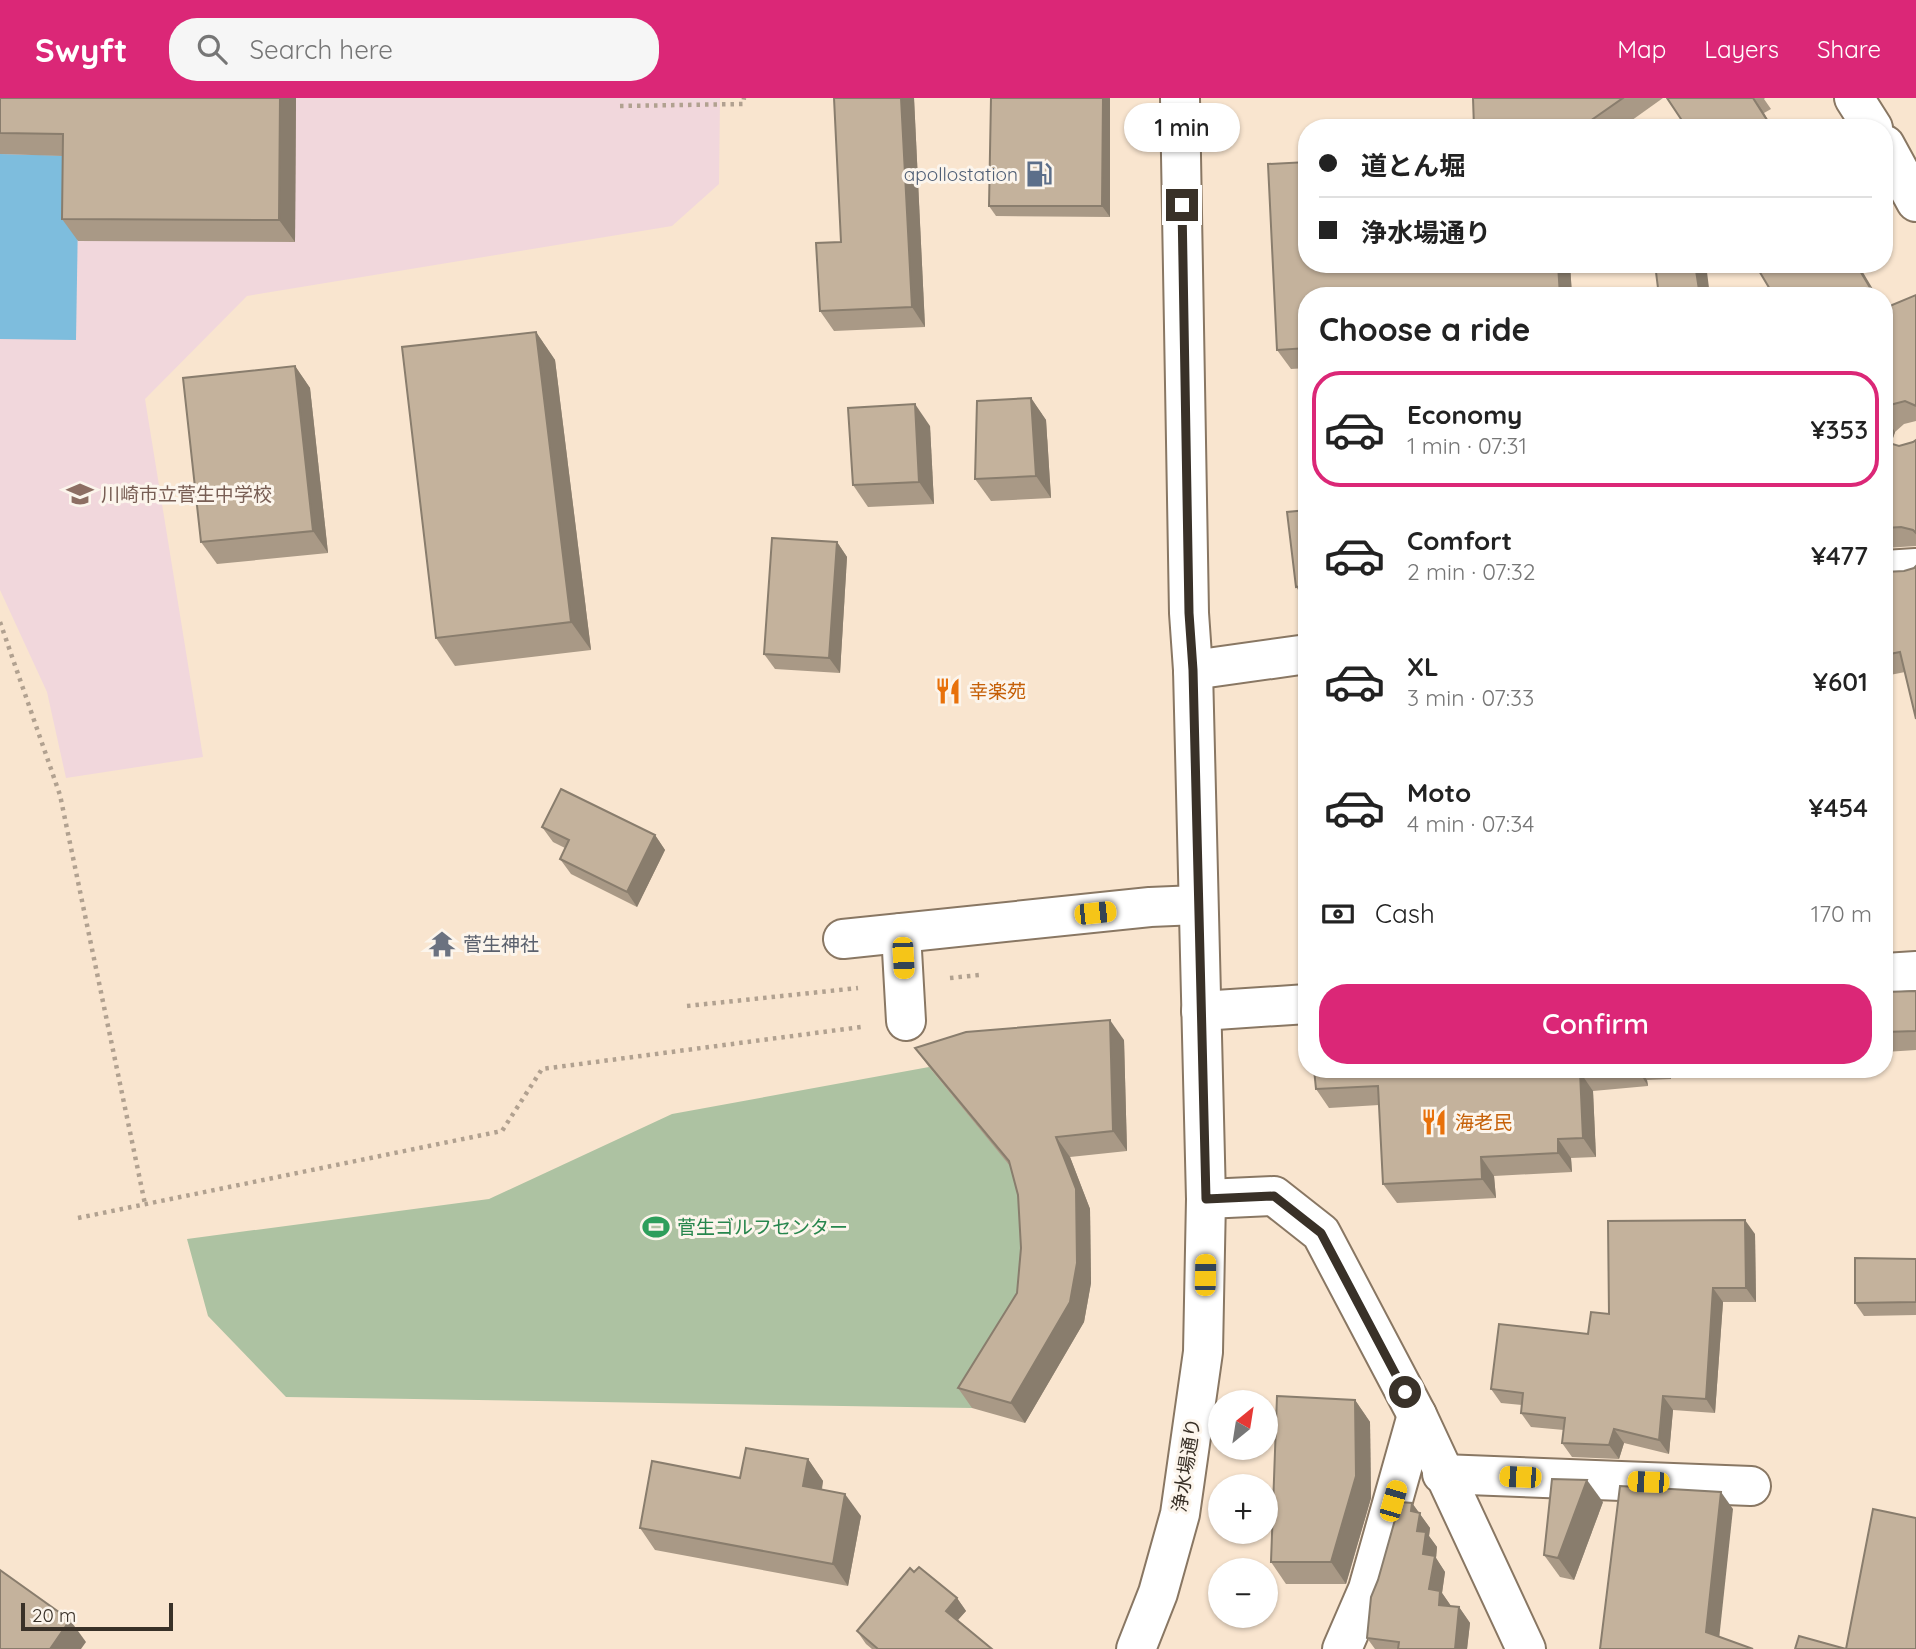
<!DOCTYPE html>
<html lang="en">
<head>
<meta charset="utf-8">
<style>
	:root { --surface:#fff; --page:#f6f6f6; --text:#222; --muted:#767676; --line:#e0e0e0; --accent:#db2777 }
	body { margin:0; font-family:Quicksand,"Noto Sans JP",sans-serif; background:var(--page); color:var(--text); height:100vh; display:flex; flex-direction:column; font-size:26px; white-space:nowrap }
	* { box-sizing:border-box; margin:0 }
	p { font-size:23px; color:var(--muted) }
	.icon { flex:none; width:38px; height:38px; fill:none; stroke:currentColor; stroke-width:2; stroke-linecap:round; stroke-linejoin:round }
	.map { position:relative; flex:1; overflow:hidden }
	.sheet { position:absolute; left:1298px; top:189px; width:595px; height:791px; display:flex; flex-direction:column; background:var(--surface); border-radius:28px; box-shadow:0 2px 5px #0004 }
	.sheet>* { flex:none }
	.banner { position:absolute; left:1298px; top:21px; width:595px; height:154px; border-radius:28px; box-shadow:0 2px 5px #0004; display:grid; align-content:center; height:154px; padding:0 21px; background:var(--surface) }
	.needle { width:46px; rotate:30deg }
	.controls { position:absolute; left:1208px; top:1292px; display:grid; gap:14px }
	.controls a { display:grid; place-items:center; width:70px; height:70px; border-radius:50%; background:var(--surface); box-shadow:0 2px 5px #0004; font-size:35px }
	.scale { position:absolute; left:21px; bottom:18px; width:152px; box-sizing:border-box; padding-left:7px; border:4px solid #393128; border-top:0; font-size:19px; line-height:24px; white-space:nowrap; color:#393128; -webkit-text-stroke:5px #fcf5ec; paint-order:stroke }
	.end { position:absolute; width:32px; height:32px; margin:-16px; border:9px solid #393128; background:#fff; box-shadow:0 0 0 4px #fff }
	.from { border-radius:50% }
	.bubble { position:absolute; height:49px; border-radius:24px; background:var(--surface); box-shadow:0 2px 5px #0004; font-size:23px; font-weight:600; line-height:49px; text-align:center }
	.car { position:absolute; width:21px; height:42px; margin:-21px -10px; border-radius:9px; box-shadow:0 0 5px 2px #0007; background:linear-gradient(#f5c518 24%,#345 0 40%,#f5c518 0 76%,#345 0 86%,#f5c518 0) }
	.banner b { display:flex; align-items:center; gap:24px; height:66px; font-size:26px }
	.banner b+b { border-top:2px solid var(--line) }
	.banner i { width:18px; height:18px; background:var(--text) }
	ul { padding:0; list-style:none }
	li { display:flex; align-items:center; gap:21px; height:116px; margin:0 14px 10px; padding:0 7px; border:4px solid transparent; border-radius:28px }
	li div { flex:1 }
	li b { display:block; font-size:26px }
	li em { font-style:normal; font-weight:600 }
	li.current { border-color:var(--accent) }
	li>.icon { width:63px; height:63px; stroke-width:1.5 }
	h2 { padding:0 21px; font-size:32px; line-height:84px }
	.pay { display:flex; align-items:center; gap:18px; height:77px; padding:0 21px; font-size:26px }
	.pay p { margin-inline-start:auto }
	.primary-button { display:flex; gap:14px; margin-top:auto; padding:14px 21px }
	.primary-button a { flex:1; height:80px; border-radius:28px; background:var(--accent); color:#fff; font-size:28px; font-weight:600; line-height:80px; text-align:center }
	header { display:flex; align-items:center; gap:42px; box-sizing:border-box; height:98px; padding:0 35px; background:var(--accent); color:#fff }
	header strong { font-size:33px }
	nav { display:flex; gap:38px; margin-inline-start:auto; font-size:24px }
	.search { width:490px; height:63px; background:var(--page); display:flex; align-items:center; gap:18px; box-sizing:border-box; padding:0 24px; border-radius:28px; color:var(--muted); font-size:26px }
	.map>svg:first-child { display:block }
	.education { fill:#f1d7dc }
	.green { fill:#adc2a2 }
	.water { fill:#7ebddd }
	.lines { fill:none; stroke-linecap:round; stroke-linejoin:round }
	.minor-casing { stroke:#897763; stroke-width:42 }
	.major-casing { stroke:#897763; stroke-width:42 }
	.path { stroke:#b1a190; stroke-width:4.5; stroke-dasharray:3.5 5; stroke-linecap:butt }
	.minor { stroke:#fff; stroke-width:38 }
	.major { stroke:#fff; stroke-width:38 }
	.wall { fill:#a99986 }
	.shaded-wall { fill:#897d6d }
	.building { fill:#c4b29c; stroke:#897d6d; stroke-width:2 }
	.route { stroke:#393128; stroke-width:9 }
	.labels { text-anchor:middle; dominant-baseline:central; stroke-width:6; stroke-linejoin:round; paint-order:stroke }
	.service-label { font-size:19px; fill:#4e5e75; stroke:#fcf5ec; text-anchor:end }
	.education-label { font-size:19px; fill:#785e54; stroke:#fcf5ec; text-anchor:start }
	.food-label { font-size:19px; fill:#c56008; stroke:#fcf5ec; text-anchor:start }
	.worship-label { font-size:19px; fill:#5b616d; stroke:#fcf5ec; text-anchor:start }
	.leisure-label { font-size:19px; fill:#27864d; stroke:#fcf5ec; text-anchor:start }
	.street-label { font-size:19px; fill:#393128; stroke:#fcf5ec }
</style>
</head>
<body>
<header>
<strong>Swyft</strong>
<div class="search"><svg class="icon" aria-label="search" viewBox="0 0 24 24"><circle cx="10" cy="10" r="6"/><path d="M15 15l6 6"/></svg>Search here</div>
<nav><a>Map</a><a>Layers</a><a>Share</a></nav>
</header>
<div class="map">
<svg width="1916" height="1551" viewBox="0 0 1916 1551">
	<rect width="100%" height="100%" fill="#f9e5cf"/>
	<path class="education" d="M0,0h720l-1,86 -47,42 -425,70 -102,103 58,358 -137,21 -19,-86 -47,-102z"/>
	<path class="green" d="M929,969l94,114 8,132 -59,95 -686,-11 -78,-81 -21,-77 302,-40 183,-85z"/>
	<path class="water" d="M0,56l79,2 -3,184 -76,-1z"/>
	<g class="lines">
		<g class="minor-casing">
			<g id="minor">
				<path d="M1854,0l19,30"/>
				<path d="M1885,47l31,57"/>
				<path d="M1885,472l31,-2"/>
				<path d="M1193,572l114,-16"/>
				<path d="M901,835l5,88"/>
				<path d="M843,841l307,-32 47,-2"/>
				<path d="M1885,875l31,-2"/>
				<path d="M1201,913l106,-7"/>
				<path d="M1206,1101l68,-3 47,37 96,182 109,234"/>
				<path d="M1442,1376l309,12"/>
				<path d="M1342,1551l26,-60 49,-174"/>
			</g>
		</g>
		<g class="major-casing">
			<path id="major" d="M1136,1551l22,-56 22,-79 23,-162 3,-153 -13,-529 -4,-57 -9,-515"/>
		</g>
		<g class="path">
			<path d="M620,8l123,-2 1,-6"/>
			<path d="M0,524l60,173 85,409"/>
			<path d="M950,880l29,-3"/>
			<path d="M687,908l171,-18"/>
			<path d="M78,1120l424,-87 40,-62 319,-42"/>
		</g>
		<use href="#minor" class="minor"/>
		<use href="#major" class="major"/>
	</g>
	<g class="wall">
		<path d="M0,0h296l-1,144 -217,-1 -16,-22 1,-63 -63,-2z"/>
		<path d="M834,0h80l11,229 -91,4 -14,-20 21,-69z"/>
		<path d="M991,0h119v119l-114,-1 -7,-10z"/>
		<path d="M1473,0h190l-42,30h-147z"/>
		<path d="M1667,0h98l-1,1 7,10 -7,4z"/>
		<path d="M1307,166h263l2,32h-265v72l-16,1 -14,-19z"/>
		<path d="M1916,197v126l-12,3 -9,8 -3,9 1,3 6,2 14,-4 3,-2v106l-31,2v-240z"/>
		<path d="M536,234l19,28 36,290 -136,16 -19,-28z"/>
		<path d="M295,268l15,22 18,165 -111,11 -16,-22z"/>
		<path d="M1031,300l15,22 5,78 -60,3 -16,-22z"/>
		<path d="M930,328l4,78 -66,3 -15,-22z"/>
		<path d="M1307,412v93l-11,-16z"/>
		<path d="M837,444l10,15 -7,116 -65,-4 -11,-15z"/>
		<path d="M1885,474l20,100 -20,4z"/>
		<path d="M542,729l113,8 10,15 -28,57 -66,-33 -11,-15 5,-11 -12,-6z"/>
		<path d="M1916,893v59l-31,2v-60z"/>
		<path d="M1124,942l3,111 -57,6 20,52 1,74 -7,39 -59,101 -53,-15 -14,-20 59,-95 4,-45 -3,-53 -8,-29 -81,-99 -14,-19z"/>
		<path d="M1314,971h369l-12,1v9l-24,1 1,6 -55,5 3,66 -25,1 1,14 -78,4 2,22 -99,5 -14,-19 -4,-79 -50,3 -13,-19z"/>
		<path d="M1755,1136l1,68h-33l-8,111 -42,-3 -4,44 -45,-11 -5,16 -47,-2 -10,-14 2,-13 -33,-3 -10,-14 1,-8 -21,-2 -10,-14 97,-55 21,-20z"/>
		<path d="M1916,1161v56l-52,1 -9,-13z"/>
		<path d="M1355,1302l15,22 1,76 -25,86h-60l-15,-22z"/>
		<path d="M808,1361l15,22 -1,9 39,26 -13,70 -193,-36 -15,-22 100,-50z"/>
		<path d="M1603,1404l-29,78 -14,-3 -16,-22z"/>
		<path d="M1412,1405l18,25 -1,8 8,11 -1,11 9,14 -3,21 9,13 8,1 11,16 -3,26h-92l-8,-11z"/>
		<path d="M914,1474l43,26 9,13 -8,9 34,29h-120l-6,-5 -9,-13z"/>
	</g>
	<g class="shaded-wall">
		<path d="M280,0h16l-1,144 -16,-22z"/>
		<path d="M901,0h13l11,229 -13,-20z"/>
		<path d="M1103,0h7v119l-8,-11z"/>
		<path d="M1754,0l10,15 9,15h-1z"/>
		<path d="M1558,166h12l2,32h-12z"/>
		<path d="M1695,166h11l4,32h-10z"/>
		<path d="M1856,166h2l19,32h-2z"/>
		<path d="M536,234l19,28 36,290 -20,-28z"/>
		<path d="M295,268l15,22 18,165 -15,-22z"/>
		<path d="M1031,300l15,22 5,78 -15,-22z"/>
		<path d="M915,306l15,22 4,78 -15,-22z"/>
		<path d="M1885,318l10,16 -3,9 3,12 -10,-14z"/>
		<path d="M837,444l10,15 -7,116 -11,-15z"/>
		<path d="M655,737l10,15 -28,57 -10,-15z"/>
		<path d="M1110,922l14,20 3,111 -14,-20z"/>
		<path d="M1637,971h2l8,11 1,6z"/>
		<path d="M1665,971h5l1,10z"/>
		<path d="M1580,974l13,19 3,66 -13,-19z"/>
		<path d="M1056,1039l14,20 20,52 1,74 -7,39 -59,101 -14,-20z"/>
		<path d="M1558,1041l13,19 1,14 -14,-19z"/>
		<path d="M1481,1059l13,19 2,22 -14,-19z"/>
		<path d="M1745,1122l10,14 1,68 -10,-14z"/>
		<path d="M1713,1190l10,14 -8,111 -9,-14z"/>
		<path d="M1663,1298l10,14 -4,44 -10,-14z"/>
		<path d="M1355,1302l15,22 1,76 -25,86 -15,-22z"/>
		<path d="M1614,1331l10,14 -5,16 -10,-14z"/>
		<path d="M808,1361l15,22 -5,27 -15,-22z"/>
		<path d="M1587,1382l16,22 -29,78 -16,-22z"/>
		<path d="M1721,1394l12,17 -15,140 -12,-17z"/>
		<path d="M845,1396l16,22 -13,70 -15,-22z"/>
		<path d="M1412,1405l18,25 -1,8 8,11 -1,11 9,14 -3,21 9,13 -1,14 -21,-31 -6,-35 -12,-43z"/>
		<path d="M957,1500l9,13 -11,12 -9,-12z"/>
		<path d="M1459,1509l11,16 -3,26h-12z"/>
		<path d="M70,1522l16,22 -5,7h-31z"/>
	</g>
	<g class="building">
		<path d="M0,0h280l-1,122 -217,-1 1,-85 -63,-1z"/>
		<path d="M834,0h67l11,209 -92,4 -4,-68 25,-1z"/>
		<path d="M991,0h112l-1,108h-113z"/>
		<path d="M1473,0h150l-43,30h-106z"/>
		<path d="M1667,0h86l19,30h-85z"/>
		<path d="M1307,64v102h251l2,32h-253v56v-4l-30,2 -9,-186z"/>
		<path d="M1655,166h40l5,32h-41z"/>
		<path d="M1755,166h101l19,32h-101z"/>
		<path d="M1916,197v111l-2,-1 -9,-4 -15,4 -5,5v-102z"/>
		<path d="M536,234l35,290 -135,16 -34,-291z"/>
		<path d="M295,268l18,165 -112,11 -18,-164z"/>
		<path d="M1031,300l5,78 -61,3 2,-78z"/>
		<path d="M915,306l4,78 -66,3 -5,-77z"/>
		<path d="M1885,340l4,5 10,3 14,-4 3,-2v93l-3,-3 -12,-3 -16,1z"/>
		<path d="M1307,412v75l-11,2 -9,-75z"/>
		<path d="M772,440l65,4 -8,116 -65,-4z"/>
		<path d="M1916,468v153l-16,-67 -15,3v-83l19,-1 10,-3z"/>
		<path d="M561,691l94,46 -28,57 -67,-33 9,-19 -27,-13z"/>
		<path d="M1916,893v40l-31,1v-40z"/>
		<path d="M1110,922l3,111 -57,6 20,52 1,74 -7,39 -59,101 -53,-15 59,-95 4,-45 -3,-53 -9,-34 -94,-113 51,-16z"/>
		<path d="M1314,971h295l-29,3 3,66 -25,1v14l-77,4 1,22 -99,5 -5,-98 -62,3z"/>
		<path d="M1745,1122l1,68h-33l-7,111 -43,-3 -4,44 -45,-11 -5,16 -47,-2 3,-25 -44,-5 2,-20 -32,-4 8,-65 89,10 3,-22 18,2 -1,-93z"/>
		<path d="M1855,1160l61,1v43l-61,1z"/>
		<path d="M1277,1298l78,4 1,76 -25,86h-60z"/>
		<path d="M746,1350l62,11 -5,27 42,8 -12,70 -193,-36 12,-67 88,17z"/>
		<path d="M1552,1381l35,1 -29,78 -14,-3z"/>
		<path d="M1620,1388l101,6 -15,140 47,17h-153z"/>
		<path d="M1400,1404l12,1 -1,8 9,2 -3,18 9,1 -3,22 12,2 -6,33 11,2 -1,14 20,2 -4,42h-57l1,-7 -32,-4 4,-41 7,-17z"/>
		<path d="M1873,1411l43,9v131h-121l4,-13 47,13z"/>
		<path d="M919,1469l38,31 -11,13 46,38h-114l-21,-18 53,-63 4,4z"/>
		<path d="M0,1472l70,50 -20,29h-50z"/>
	</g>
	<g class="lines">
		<path class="route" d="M1182,107l7,408 4,57 13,529 68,-3 47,37 84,159"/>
	</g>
	<defs>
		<g id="fuel-bare" transform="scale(2.1)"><path d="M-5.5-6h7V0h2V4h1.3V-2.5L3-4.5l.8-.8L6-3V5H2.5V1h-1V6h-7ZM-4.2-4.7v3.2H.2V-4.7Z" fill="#5c6f8a" stroke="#fcf5ec" stroke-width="2.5" paint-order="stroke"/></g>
		<g id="school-bare" transform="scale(2.1)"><path d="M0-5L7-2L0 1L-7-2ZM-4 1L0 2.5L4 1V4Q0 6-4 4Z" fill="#8d6e63" stroke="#fcf5ec" stroke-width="2.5" paint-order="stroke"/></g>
		<g id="restaurant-bare" transform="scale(2.1)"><path d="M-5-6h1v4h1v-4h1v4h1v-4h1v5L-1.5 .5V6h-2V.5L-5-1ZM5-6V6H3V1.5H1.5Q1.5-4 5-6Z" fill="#e8710a" stroke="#fcf5ec" stroke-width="2.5" paint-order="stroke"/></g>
		<g id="temple-bare" transform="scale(2.1)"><path d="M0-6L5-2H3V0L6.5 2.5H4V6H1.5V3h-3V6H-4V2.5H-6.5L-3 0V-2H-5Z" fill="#6b7280" stroke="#fcf5ec" stroke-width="2.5" paint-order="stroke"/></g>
		<g id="stadium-bare" transform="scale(2.1)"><path d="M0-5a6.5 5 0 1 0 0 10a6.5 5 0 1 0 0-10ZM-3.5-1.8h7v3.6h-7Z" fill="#2e9e5b" stroke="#fcf5ec" stroke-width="2.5" paint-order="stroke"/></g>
	</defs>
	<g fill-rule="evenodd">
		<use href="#fuel-bare" x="1039" y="76"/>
		<use href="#school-bare" x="80" y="396"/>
		<use href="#restaurant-bare" x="948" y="593"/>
		<use href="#temple-bare" x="442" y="846"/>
		<use href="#restaurant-bare" x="1434" y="1024"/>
		<use href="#stadium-bare" x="656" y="1129"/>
	</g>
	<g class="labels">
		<g class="service-label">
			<text x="1018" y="76">apollostation</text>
		</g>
		<g class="education-label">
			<text x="101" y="396">川崎市立菅生中学校</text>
		</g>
		<g class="food-label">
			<text x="969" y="593">幸楽苑</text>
			<text x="1455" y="1024">海老民</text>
		</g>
		<g class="worship-label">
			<text x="463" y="846">菅生神社</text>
		</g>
		<g class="leisure-label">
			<text x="677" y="1129">菅生ゴルフセンター</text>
		</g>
		<g class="street-label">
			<text transform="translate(1186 1367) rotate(-81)">浄水場通り</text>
		</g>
	</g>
</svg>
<div class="controls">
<a><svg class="needle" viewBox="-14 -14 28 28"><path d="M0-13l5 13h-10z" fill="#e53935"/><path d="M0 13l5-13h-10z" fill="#767676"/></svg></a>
<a>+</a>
<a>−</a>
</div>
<div class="scale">20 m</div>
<i class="end from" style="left:1405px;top:1294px"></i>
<i class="end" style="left:1182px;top:107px"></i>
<div class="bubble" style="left:1124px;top:5px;width:116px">1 min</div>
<i class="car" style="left:1095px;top:815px;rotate:84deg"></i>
<i class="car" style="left:903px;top:860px;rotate:177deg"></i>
<i class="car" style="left:1205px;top:1177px;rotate:1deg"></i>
<i class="car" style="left:1520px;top:1379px;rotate:272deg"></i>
<i class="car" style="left:1648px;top:1384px;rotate:272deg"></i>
<i class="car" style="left:1393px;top:1403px;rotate:16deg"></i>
<div class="banner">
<b><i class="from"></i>道とん堀</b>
<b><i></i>浄水場通り</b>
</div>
<section class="sheet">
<h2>Choose a ride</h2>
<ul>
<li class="current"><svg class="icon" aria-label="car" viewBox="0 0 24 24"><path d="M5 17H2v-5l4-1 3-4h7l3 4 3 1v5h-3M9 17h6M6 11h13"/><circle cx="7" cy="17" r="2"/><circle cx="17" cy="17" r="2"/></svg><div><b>Economy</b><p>1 min · 07:31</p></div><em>¥353</em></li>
<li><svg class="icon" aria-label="car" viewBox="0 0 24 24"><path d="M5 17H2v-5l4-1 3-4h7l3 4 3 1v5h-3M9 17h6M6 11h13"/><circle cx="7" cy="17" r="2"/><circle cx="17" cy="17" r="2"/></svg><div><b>Comfort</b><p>2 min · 07:32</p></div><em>¥477</em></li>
<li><svg class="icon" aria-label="car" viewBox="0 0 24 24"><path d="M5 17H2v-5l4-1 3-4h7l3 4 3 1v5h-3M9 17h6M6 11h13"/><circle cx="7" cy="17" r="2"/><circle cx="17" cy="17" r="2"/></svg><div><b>XL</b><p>3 min · 07:33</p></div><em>¥601</em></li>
<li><svg class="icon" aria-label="car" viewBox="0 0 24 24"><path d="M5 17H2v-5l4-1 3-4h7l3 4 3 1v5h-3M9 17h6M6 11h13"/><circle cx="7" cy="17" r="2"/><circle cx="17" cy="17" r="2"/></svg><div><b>Moto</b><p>4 min · 07:34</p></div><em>¥454</em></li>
</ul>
<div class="pay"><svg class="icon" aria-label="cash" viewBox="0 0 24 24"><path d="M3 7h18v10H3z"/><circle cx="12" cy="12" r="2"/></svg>Cash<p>170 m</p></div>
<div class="primary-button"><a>Confirm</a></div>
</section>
</div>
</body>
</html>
